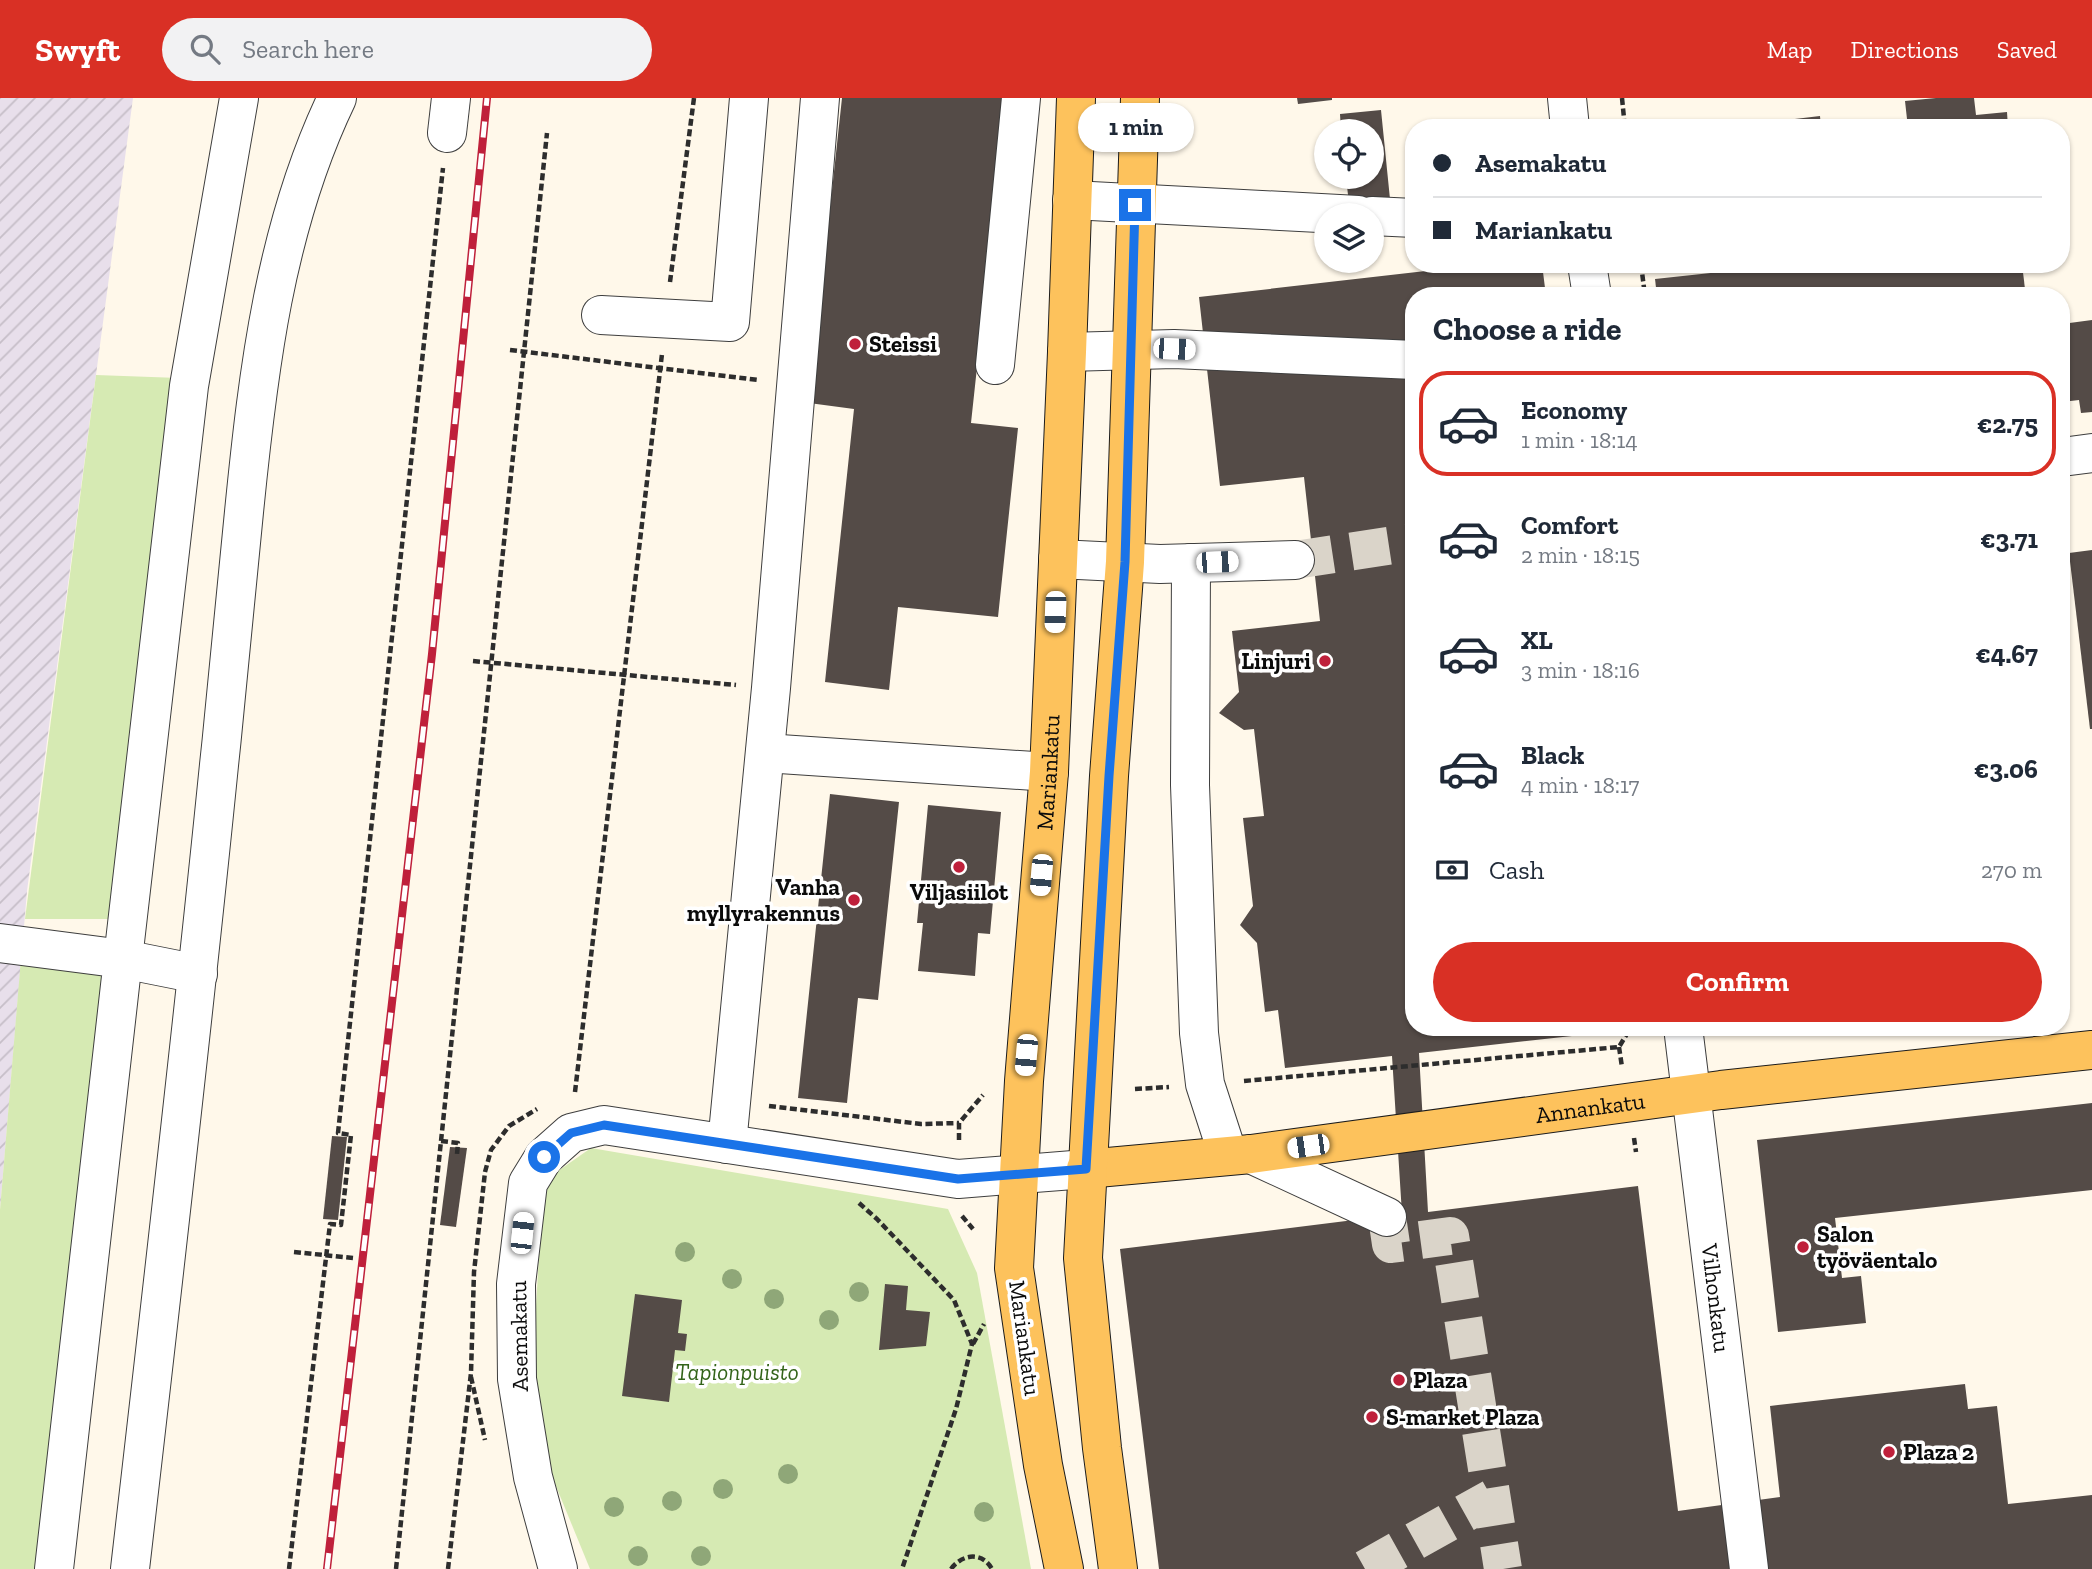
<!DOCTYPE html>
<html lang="en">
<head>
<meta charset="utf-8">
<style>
	:root { --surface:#fff; --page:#f2f2f3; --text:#1f2937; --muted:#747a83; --line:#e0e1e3; --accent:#d93025 }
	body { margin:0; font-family:"Zilla Slab",serif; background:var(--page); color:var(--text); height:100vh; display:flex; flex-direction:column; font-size:26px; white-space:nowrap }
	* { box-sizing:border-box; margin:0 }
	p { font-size:23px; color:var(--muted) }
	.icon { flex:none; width:38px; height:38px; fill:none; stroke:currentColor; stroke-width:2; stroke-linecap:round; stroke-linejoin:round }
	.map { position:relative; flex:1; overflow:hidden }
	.side { position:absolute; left:1405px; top:189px; width:665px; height:749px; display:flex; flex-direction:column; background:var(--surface); border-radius:28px; box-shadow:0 2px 5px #0004 }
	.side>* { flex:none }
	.top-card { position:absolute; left:1405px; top:21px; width:665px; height:154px; border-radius:28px; box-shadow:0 2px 5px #0004; display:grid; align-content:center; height:154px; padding:0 28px; background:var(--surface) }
	.controls { position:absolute; left:1314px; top:21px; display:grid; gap:14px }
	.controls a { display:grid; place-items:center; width:70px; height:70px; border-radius:50%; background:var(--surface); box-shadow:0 2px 5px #0004; font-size:35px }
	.end { position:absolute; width:32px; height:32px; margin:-16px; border:9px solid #1a73e8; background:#fff; box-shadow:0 0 0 4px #fff }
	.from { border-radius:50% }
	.bubble { position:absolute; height:49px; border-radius:24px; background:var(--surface); box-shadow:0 2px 5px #0004; font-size:23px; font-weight:700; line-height:49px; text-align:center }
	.car { position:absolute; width:21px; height:42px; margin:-21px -10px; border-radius:9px; box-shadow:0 0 5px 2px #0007; background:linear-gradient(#fff 24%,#345 0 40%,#fff 0 76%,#345 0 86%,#fff 0) }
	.top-card b { display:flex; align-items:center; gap:24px; height:66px; font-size:26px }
	.top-card b+b { border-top:2px solid var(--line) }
	.top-card i { width:18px; height:18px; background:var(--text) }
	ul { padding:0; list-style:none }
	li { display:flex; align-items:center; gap:21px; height:105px; margin:0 14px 10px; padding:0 14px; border:4px solid transparent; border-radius:28px }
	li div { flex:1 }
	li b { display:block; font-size:26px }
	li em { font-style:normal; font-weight:700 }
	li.selected { border-color:var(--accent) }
	li>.icon { width:63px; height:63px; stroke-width:1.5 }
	h2 { padding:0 28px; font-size:32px; line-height:84px }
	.pay { display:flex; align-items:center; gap:18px; height:77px; padding:0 28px; font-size:26px }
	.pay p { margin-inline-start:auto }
	.action { display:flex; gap:14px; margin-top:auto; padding:14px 28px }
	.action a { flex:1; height:80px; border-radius:42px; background:var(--accent); color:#fff; font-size:28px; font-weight:700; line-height:80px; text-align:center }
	header { display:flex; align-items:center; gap:42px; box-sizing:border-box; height:98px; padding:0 35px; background:var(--accent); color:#fff }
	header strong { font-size:33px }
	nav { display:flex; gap:38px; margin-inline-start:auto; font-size:24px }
	.search { width:490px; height:63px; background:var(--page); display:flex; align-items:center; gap:18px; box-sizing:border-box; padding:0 24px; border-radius:38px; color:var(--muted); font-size:26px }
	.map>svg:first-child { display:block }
	.industrial { fill:url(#industrial-furrows) }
	.green { fill:#d6eab3 }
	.building { fill:#544b47 }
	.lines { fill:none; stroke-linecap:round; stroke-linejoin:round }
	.minor-tunnel { stroke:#dad4c9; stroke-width:38; stroke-dasharray:38 19; stroke-linecap:butt }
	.minor-casing { stroke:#3e3e3e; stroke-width:40 }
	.major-casing { stroke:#1c1c1c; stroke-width:40 }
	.path { stroke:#2d2d2d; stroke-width:4.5; stroke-dasharray:7 3.5; stroke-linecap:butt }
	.minor { stroke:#fff; stroke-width:38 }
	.major { stroke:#fdc25c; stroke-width:38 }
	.rail-casing { stroke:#bf203b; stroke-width:8 }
	.rail { stroke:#fff; stroke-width:5; stroke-dasharray:16; stroke-linecap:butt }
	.tree { fill:#8fa778 }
	.route { stroke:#1a73e8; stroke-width:9 }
	.poi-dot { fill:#bf203b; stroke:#fff; stroke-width:2.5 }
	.labels { text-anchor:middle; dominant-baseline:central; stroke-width:7; stroke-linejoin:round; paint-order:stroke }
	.poi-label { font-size:23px; font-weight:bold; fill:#0b0b0b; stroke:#fff; text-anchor:start }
	.street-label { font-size:23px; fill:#0b0b0b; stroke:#fff }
	.park-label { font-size:23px; font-style:italic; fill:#33641a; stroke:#fff }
</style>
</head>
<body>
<header>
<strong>Swyft</strong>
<div class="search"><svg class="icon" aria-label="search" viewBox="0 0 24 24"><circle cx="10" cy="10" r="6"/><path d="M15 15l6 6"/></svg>Search here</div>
<nav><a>Map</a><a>Directions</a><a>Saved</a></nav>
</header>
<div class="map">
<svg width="2092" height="1471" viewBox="0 0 2092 1471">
	<defs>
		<pattern id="industrial-furrows" width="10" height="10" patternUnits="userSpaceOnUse" patternTransform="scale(1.75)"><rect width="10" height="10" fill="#e8dfeb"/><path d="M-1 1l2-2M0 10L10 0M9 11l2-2" fill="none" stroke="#c6bec8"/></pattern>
	</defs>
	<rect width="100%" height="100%" fill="#fff8ea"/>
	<path class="industrial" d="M0,0h133l-106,793 -27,319z"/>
	<g class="green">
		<path d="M96,277l83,3 -65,541h-89z"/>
		<path d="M21,860l88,9 -68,602h-41v-359z"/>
		<path d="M591,1050l357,61 29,64 54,296h-441l-39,-95 -18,-116 8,-137 7,-43z"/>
	</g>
	<g class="building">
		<path d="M842,0h164l-35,325 47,5 -20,189 -100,-10 -9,83 -64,-8 29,-273 -45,-6z"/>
		<path d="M1297,0h35v2l-34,4z"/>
		<path d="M1936,0h38l2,17 31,-3 1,16h-100l-3,-27z"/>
		<path d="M1381,12l10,99 -41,4 -4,-36h26v-46h-31l-1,-17z"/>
		<path d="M1820,18l1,12h-87v-2z"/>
		<path d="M1487,166h55l4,32h-132v731h166l1,8 -162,18 9,159 210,-26 40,325 102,-14 -10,-91 195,-22 3,25 29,-3 11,98 84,-9v74h-933l-39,-320 282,-35 -10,-158 -107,12 -7,-58 -13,2 -8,-69 -17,-18 13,-19 -10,-88 21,-2 -10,-87 -10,1 -25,-17 20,-21 -7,-61 88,-10 -16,-144 -84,9 -21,-189z"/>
		<path d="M1794,166h228l3,25 -68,7h-300l-2,-17z"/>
		<path d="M2092,222v92l-11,1 -2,-13 -17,2v-78z"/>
		<path d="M2092,452v179h-2l-21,-176z"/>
		<path d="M830,696l69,8 -21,198 -20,-2 -11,105 -49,-5z"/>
		<path d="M928,707l73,7 -11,122 -12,-1 -3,43 -57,-5 5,-48h-6z"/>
		<path d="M2092,1005v87l-257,28 7,60 19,-2 5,47 -88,9 -21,-192z"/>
		<path d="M332,1038l15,1 -9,83 -15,-1z"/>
		<path d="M450,1049l17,1 -11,79 -16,-2z"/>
		<path d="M885,1186l23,2 -2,24 24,2 -4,34 -47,4z"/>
		<path d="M635,1196l47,6 -4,33 9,1 -2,17 -10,-1 -6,52 -47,-6z"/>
	</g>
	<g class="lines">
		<g class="minor-tunnel">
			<path d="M1295,462l119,-18"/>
			<path d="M1387,1119l4,27 59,-8 53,333"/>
			<path d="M1365,1471l127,-71"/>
		</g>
		<g class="minor-casing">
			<g id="minor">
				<path d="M1567,0l3,30"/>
				<path d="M447,35l4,-35"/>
				<path d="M1072,102l286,15"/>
				<path d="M1372,118l42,2"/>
				<path d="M1587,166l5,32"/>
				<path d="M601,217l129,7 19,-224"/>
				<path d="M1067,254l107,-3 240,11"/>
				<path d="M995,267l26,-267"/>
				<path d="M2062,359l30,-4"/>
				<path d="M1058,461l102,5 135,-4"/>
				<path d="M1191,465l-1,222 9,248 6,51 23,71"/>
				<path d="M765,655l284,19"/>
				<path d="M0,845l123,16 -69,610"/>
				<path d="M198,876l-75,-15 66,-573 50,-288"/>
				<path id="s1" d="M1683,929l66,542"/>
				<path d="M727,1046l44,-456 49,-590"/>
				<path d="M1251,1056l136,63"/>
				<path d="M130,1471c31,-268 62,-535 89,-804 9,-84 17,-168 25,-253 14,-141 31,-285 93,-414"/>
				<path d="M558,1471l-25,-92 -16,-98 -1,-95 12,-101 16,-26 27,-24 33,-8 354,54 128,-10"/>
			</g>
		</g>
		<g class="major-casing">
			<g id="major">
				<path id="s2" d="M1086,1071l165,-15 470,-64 371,-40"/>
				<path id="s3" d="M1064,1471l-21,-104 -29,-197 10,-187 25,-309 18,-420 9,-254"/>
				<path d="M1118,1471l-16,-121 -19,-190 26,-482 16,-214 15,-464"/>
			</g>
		</g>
		<g class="path">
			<path d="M1622,0l3,30"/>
			<path d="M1641,166l4,32"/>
			<path d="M670,184l24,-184"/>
			<path d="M510,252l248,30"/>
			<path d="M473,563l263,24"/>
			<path d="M1619,949l3,20"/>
			<path d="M1244,983l375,-34 12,-20"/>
			<path d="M1135,991l34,-2"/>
			<path d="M575,994l87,-738"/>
			<path d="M769,1008l152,18 38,-1"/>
			<path d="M1634,1040l2,14"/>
			<path d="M959,1042v-17l24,-28"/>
			<path d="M441,1043l17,2 -1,11"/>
			<path d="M859,1105l18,16 77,81 18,44 -16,65 -54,160"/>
			<path d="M962,1118l11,13"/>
			<path d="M294,1154l59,6"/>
			<path d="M973,1246l11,-20"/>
			<path d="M471,1279l14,63"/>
			<path d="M289,1471l41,-345 11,1 10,-90 -13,-2 105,-965"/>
			<path d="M396,1471l151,-1436"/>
			<path d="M448,1471l23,-196 3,-101 11,-100 6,-22 18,-24 28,-17"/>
			<path d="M951,1471c11,-15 31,-18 41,0"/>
		</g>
		<use href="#minor" class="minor"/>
		<use href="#major" class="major"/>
		<g class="rail-casing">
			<path id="rail" d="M327,1471l105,-915 55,-556"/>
		</g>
		<use href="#rail" class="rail"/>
	</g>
	<g class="tree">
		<circle cx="685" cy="1154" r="10"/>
		<circle cx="732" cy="1181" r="10"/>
		<circle cx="859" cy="1194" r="10"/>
		<circle cx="774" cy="1201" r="10"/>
		<circle cx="829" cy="1222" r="10"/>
		<circle cx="788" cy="1376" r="10"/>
		<circle cx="723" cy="1391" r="10"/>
		<circle cx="672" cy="1403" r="10"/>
		<circle cx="614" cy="1409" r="10"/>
		<circle cx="984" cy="1414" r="10"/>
		<circle cx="638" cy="1458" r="10"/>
		<circle cx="701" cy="1458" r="10"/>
	</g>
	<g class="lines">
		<path class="route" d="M544,1059l27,-24 33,-8 354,54 128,-10 23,-393 16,-214 10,-357"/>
	</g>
	<g class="poi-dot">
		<circle cx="855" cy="246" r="7"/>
		<circle cx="1325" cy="563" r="7"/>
		<circle cx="959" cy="769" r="7"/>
		<circle cx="854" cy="802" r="7"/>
		<circle cx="1803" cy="1149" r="7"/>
		<circle cx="1399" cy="1282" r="7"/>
		<circle cx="1372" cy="1319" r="7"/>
		<circle cx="1889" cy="1354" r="7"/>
	</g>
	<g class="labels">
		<g class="poi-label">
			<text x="869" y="246">Steissi</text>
			<text x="1311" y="563" text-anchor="end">Linjuri</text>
			<text x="840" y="789" text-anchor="end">Vanha<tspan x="840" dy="26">myllyrakennus</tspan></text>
			<text x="959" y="794" text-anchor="middle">Viljasiilot</text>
			<text x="1817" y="1136">Salon<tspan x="1817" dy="26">työväentalo</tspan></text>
			<text x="1413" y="1282">Plaza</text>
			<text x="1386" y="1319">S-market Plaza</text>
			<text x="1903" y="1354">Plaza 2</text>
		</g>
		<g class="street-label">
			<text stroke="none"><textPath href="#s3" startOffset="802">Mariankatu</textPath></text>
			<text stroke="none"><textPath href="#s2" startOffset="508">Annankatu</textPath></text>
			<text stroke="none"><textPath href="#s1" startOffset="273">Vilhonkatu</textPath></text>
			<text transform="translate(519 1238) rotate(-91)">Asemakatu</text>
			<text transform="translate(1025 1240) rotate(82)">Mariankatu</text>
		</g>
		<g class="park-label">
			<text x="737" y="1274">Tapionpuisto</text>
		</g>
	</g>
</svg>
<div class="controls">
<a><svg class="icon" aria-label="locate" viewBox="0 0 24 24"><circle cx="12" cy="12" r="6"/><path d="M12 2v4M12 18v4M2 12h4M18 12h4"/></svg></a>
<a><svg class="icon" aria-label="layers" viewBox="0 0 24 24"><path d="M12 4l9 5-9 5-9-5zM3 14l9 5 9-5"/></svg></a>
</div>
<i class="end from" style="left:544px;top:1059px"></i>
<i class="end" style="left:1135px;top:107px"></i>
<div class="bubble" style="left:1078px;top:5px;width:116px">1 min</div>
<i class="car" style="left:1174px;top:251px;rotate:92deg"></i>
<i class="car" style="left:1217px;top:464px;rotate:88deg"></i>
<i class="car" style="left:1055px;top:514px;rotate:182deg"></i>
<i class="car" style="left:1041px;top:777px;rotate:185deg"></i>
<i class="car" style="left:1026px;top:957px;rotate:185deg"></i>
<i class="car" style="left:1308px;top:1048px;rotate:262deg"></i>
<i class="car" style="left:522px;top:1135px;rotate:6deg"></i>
<div class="top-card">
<b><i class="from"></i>Asemakatu</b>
<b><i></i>Mariankatu</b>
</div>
<section class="side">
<h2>Choose a ride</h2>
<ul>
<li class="selected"><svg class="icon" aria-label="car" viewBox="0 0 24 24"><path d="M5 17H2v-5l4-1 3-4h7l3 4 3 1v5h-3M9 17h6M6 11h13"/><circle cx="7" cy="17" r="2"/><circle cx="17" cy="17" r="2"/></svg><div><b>Economy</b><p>1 min · 18:14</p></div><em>€2.75</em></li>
<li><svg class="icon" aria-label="car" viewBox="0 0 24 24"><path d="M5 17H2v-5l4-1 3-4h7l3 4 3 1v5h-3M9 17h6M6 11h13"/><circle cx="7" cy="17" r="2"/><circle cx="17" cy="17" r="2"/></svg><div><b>Comfort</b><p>2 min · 18:15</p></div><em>€3.71</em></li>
<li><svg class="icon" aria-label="car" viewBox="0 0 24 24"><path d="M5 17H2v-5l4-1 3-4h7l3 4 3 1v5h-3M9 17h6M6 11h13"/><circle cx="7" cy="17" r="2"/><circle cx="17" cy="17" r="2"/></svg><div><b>XL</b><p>3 min · 18:16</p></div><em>€4.67</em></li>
<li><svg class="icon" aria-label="car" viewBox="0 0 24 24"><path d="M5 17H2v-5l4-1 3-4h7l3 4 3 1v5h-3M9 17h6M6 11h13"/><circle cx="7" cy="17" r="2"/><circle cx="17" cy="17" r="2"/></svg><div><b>Black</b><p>4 min · 18:17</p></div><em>€3.06</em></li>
</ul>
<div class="pay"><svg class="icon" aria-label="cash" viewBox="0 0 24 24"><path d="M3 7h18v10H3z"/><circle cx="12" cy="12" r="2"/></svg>Cash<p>270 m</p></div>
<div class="action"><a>Confirm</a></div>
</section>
</div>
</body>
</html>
